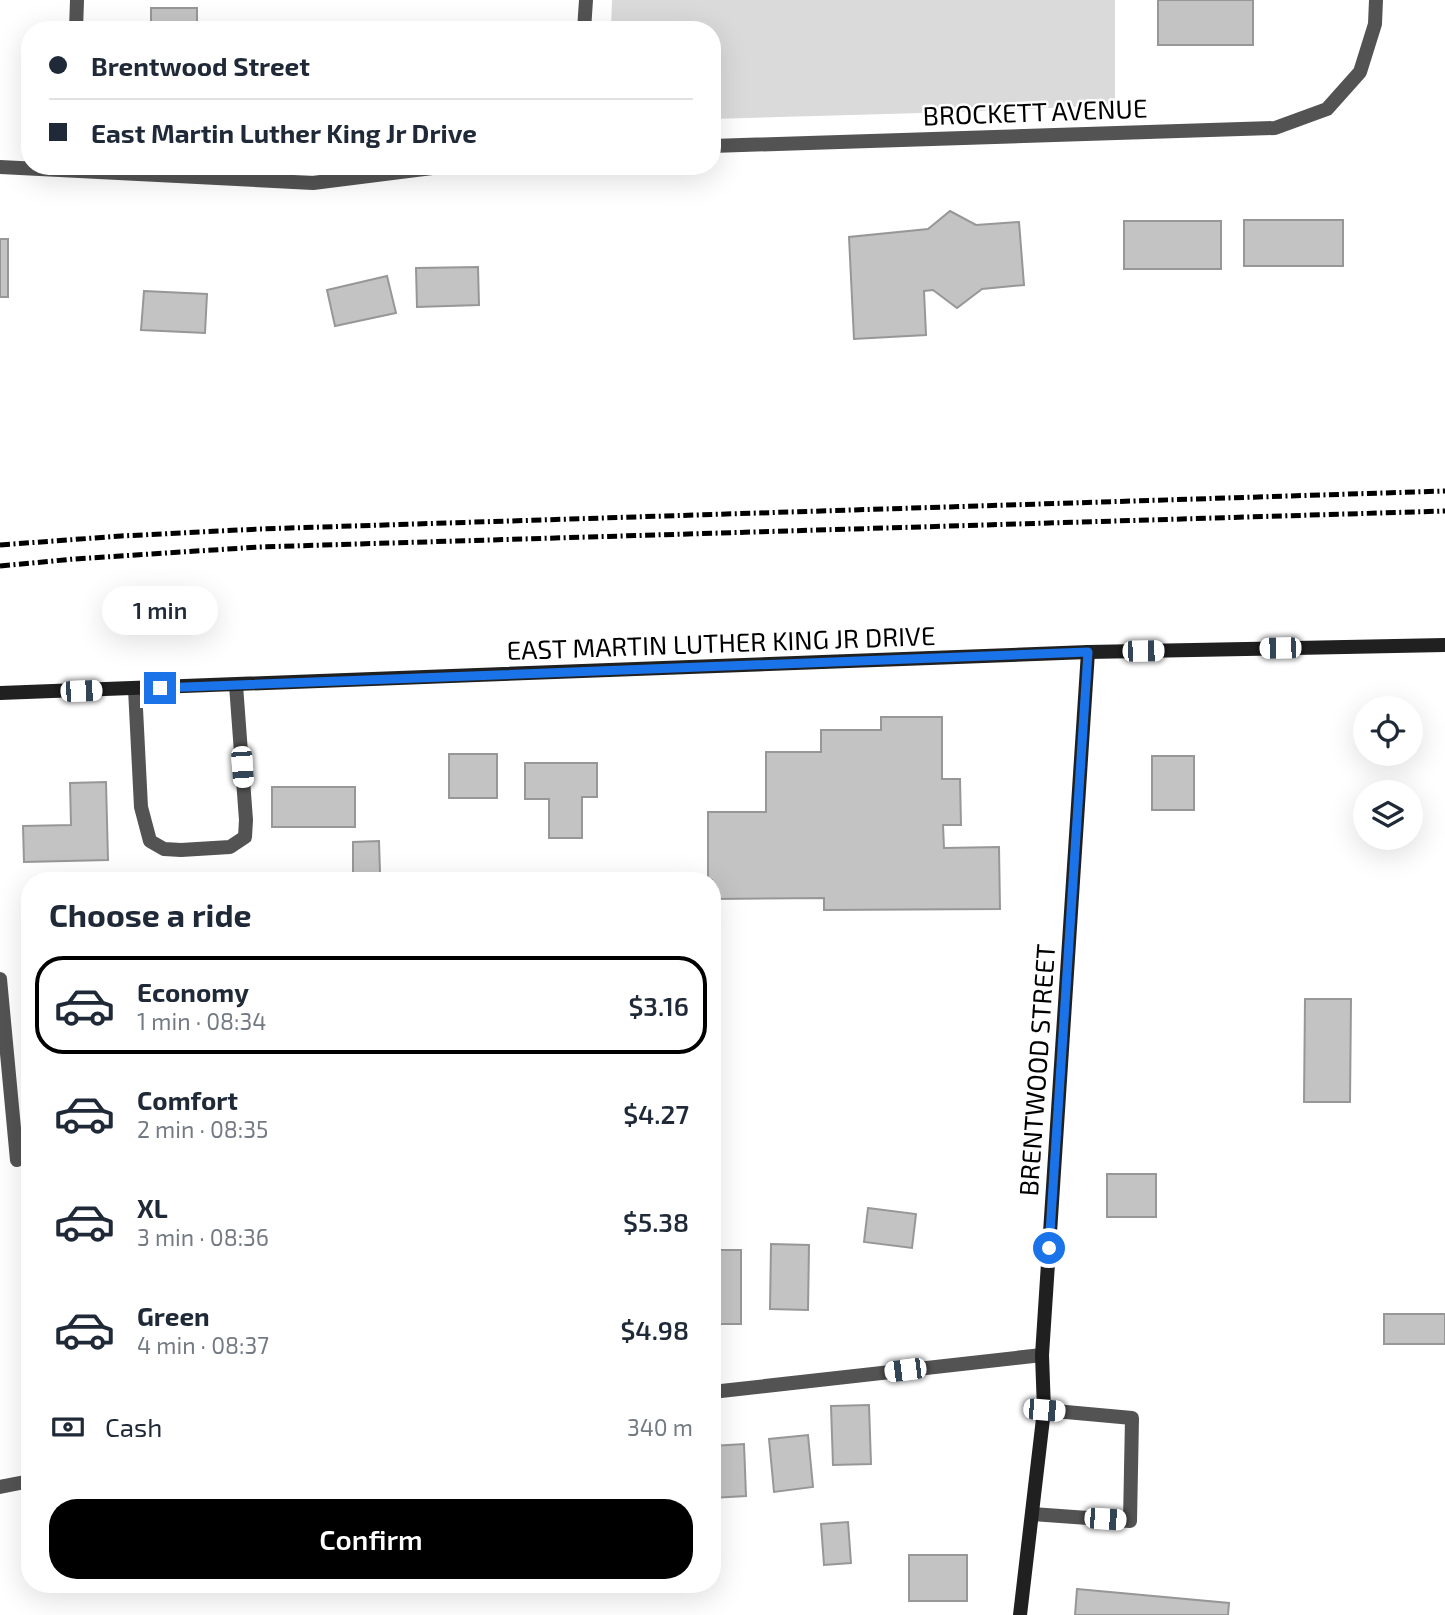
<!DOCTYPE html>
<html lang="en">
<head>
<meta charset="utf-8">
<style>
	:root { --surface:#fff; --page:#f6f6f7; --text:#1f2937; --muted:#747a83; --line:#e0e1e3; --accent:#000 }
	body { margin:0; font-family:"Exo 2",sans-serif; background:var(--page); color:var(--text); height:100vh; display:flex; flex-direction:column; font-size:26px; white-space:nowrap }
	* { box-sizing:border-box; margin:0 }
	p { font-size:23px; color:var(--muted) }
	.icon { flex:none; width:38px; height:38px; fill:none; stroke:currentColor; stroke-width:2; stroke-linecap:round; stroke-linejoin:round }
	.map { position:relative; flex:1; overflow:hidden }
	.side { position:absolute; left:21px; top:872px; width:700px; height:721px; display:flex; flex-direction:column; background:var(--surface); border-radius:28px; box-shadow:0 7px 28px #0002 }
	.side>* { flex:none }
	.banner { position:absolute; left:21px; top:21px; width:700px; height:154px; border-radius:28px; box-shadow:0 7px 28px #0002; display:grid; align-content:center; height:154px; padding:0 28px; background:var(--surface) }
	.buttons { position:absolute; left:1353px; top:696px; display:grid; gap:14px }
	.buttons a { display:grid; place-items:center; width:70px; height:70px; border-radius:50%; background:var(--surface); box-shadow:0 7px 28px #0002; font-size:35px }
	.end { position:absolute; width:32px; height:32px; margin:-16px; border:9px solid #1a73e8; background:#fff; box-shadow:0 0 0 4px #fff }
	.from { border-radius:50% }
	.bubble { position:absolute; height:49px; border-radius:24px; background:var(--surface); box-shadow:0 7px 28px #0002; font-size:23px; font-weight:600; line-height:49px; text-align:center }
	.car { position:absolute; width:21px; height:42px; margin:-21px -10px; border-radius:9px; box-shadow:0 0 5px 2px #0007; background:linear-gradient(#fff 24%,#345 0 40%,#fff 0 76%,#345 0 86%,#fff 0) }
	.banner b { display:flex; align-items:center; gap:24px; height:66px; font-size:26px }
	.banner b+b { border-top:2px solid var(--line) }
	.banner i { width:18px; height:18px; background:var(--text) }
	ul { padding:0; list-style:none }
	li { display:flex; align-items:center; gap:21px; height:98px; margin:0 14px 10px; padding:0 14px; border:4px solid transparent; border-radius:28px }
	li div { flex:1 }
	li b { display:block; font-size:26px }
	li em { font-style:normal; font-weight:600 }
	li.selected { border-color:var(--accent) }
	li>.icon { width:63px; height:63px; stroke-width:1.5 }
	h2 { padding:0 28px; font-size:32px; line-height:84px }
	.pay { display:flex; align-items:center; gap:18px; height:77px; padding:0 28px; font-size:26px }
	.pay p { margin-inline-start:auto }
	.primary-button { display:flex; gap:14px; margin-top:auto; padding:14px 28px }
	.primary-button a { flex:1; height:80px; border-radius:28px; background:var(--accent); color:#fff; font-size:28px; font-weight:600; line-height:80px; text-align:center }
	.map>svg:first-child { display:block }
	.green { fill:#dadada }
	.building { fill:#c3c3c3; stroke:#979797; stroke-width:2 }
	.lines { fill:none; stroke-linecap:round; stroke-linejoin:round }
	.lane { stroke:#535353; stroke-width:14 }
	.street { stroke:#535353; stroke-width:14 }
	.secondary { stroke:#202020; stroke-width:14 }
	.rail { stroke:#000; stroke-width:5; stroke-dasharray:10 3.5 2 3.5; stroke-linecap:butt }
	.route { stroke:#1a73e8; stroke-width:9 }
	.labels { text-anchor:middle; dominant-baseline:central; stroke-width:5; stroke-linejoin:round; paint-order:stroke }
	.street-label { font-size:26px; fill:#000; stroke:#fff }
</style>
</head>
<body>
<div class="map">
<svg width="1445" height="1615" viewBox="0 0 1445 1615">
	<rect width="100%" height="100%" fill="#fff"/>
	<path class="green" d="M612,0h503v105l-158,7 -245,7v-89h-101z"/>
	<g class="building">
		<rect x="1158" y="0" width="95" height="45"/>
		<rect x="151" y="8" width="46" height="22"/>
		<path d="M950,211l26,14 43,-3 5,63 -42,4 -25,19 -24,-18 -9,1 2,44 -72,4 -5,-102 79,-8z"/>
		<rect x="1244" y="220" width="99" height="46"/>
		<rect x="1124" y="221" width="97" height="48"/>
		<rect x="0" y="239" width="8" height="58"/>
		<path d="M478,267l1,38 -62,2 -1,-39z"/>
		<path d="M387,276l9,37 -61,13 -8,-36z"/>
		<path d="M144,291l63,3 -2,39 -64,-3z"/>
		<path d="M881,717h61v62h18l1,46h-18l1,23 55,-1 1,62 -176,1v-12l-112,1v-19h-4v-68h58v-60h55v-22h60z"/>
		<rect x="449" y="754" width="48" height="44"/>
		<rect x="1152" y="756" width="42" height="54"/>
		<path d="M525,763h72v34h-15v41h-33v-39h-24z"/>
		<path d="M106,782l2,78 -84,2 -1,-36 48,-1 -1,-42z"/>
		<rect x="272" y="787" width="83" height="40"/>
		<path d="M379,841l1,32 -27,1v-32z"/>
		<path d="M235,876v4h-60v-2z"/>
		<path d="M1305,999h46l-1,103h-46z"/>
		<rect x="1107" y="1174" width="49" height="43"/>
		<path d="M868,1208l48,6 -4,34 -48,-6z"/>
		<path d="M771,1244l38,1 -1,65 -38,-1z"/>
		<rect x="712" y="1250" width="29" height="74"/>
		<rect x="1384" y="1314" width="61" height="30"/>
		<path d="M869,1405l2,59 -38,1 -2,-59z"/>
		<path d="M808,1435l5,52 -39,5 -5,-53z"/>
		<path d="M744,1444l2,52 -34,2v-52z"/>
		<path d="M848,1522l3,41 -27,2 -3,-41z"/>
		<rect x="909" y="1555" width="58" height="46"/>
		<path d="M547,1584h51v8h-52z"/>
		<path d="M1077,1589l152,14 -1,12h-153z"/>
	</g>
	<g class="lines">
		<g class="lane">
			<path d="M135,689l6,118 9,34 14,8 17,1 49,-3 15,-10 1,-17 -10,-135"/>
			<path d="M0,979l17,181"/>
			<path d="M1032,1514l98,7 2,-103 -88,-8"/>
		</g>
		<g class="street">
			<path d="M76,30l1,-30"/>
			<path d="M584,30l2,-30"/>
			<path d="M712,146l563,-18 52,-19 33,-37 15,-48 1,-24"/>
			<path d="M0,167l313,16 135,-17"/>
			<path d="M712,1392l330,-37"/>
			<path d="M0,1487l30,-6"/>
		</g>
		<g class="secondary">
			<path d="M0,693l1088,-41 357,-7"/>
			<path d="M1020,1615l24,-205 -2,-55 46,-703"/>
		</g>
		<g class="rail">
			<path d="M0,545l121,-9 138,-7 1186,-38"/>
			<path d="M0,566l74,-7 185,-12 1186,-36"/>
		</g>
	</g>
	<g class="lines">
		<path class="route" d="M160,688l928,-36 -39,596"/>
	</g>
	<g class="labels">
		<g class="street-label">
			<text transform="translate(1035 111) rotate(-2)">BROCKETT AVENUE</text>
			<text transform="translate(721 642) rotate(-2)">EAST MARTIN LUTHER KING JR DRIVE</text>
			<text transform="translate(1036 1070) rotate(-86)">BRENTWOOD STREET</text>
		</g>
	</g>
</svg>
<div class="buttons">
<a><svg class="icon" aria-label="locate" viewBox="0 0 24 24"><circle cx="12" cy="12" r="6"/><path d="M12 2v4M12 18v4M2 12h4M18 12h4"/></svg></a>
<a><svg class="icon" aria-label="layers" viewBox="0 0 24 24"><path d="M12 4l9 5-9 5-9-5zM3 14l9 5 9-5"/></svg></a>
</div>
<i class="end from" style="left:1049px;top:1248px"></i>
<i class="end" style="left:160px;top:688px"></i>
<div class="bubble" style="left:102px;top:586px;width:116px">1 min</div>
<i class="car" style="left:1280px;top:648px;rotate:269deg"></i>
<i class="car" style="left:1143px;top:651px;rotate:89deg"></i>
<i class="car" style="left:81px;top:691px;rotate:88deg"></i>
<i class="car" style="left:242px;top:767px;rotate:176deg"></i>
<i class="car" style="left:905px;top:1370px;rotate:263deg"></i>
<i class="car" style="left:1044px;top:1410px;rotate:95deg"></i>
<i class="car" style="left:1105px;top:1519px;rotate:94deg"></i>
<div class="banner">
<b><i class="from"></i>Brentwood Street</b>
<b><i></i>East Martin Luther King Jr Drive</b>
</div>
<section class="side">
<h2>Choose a ride</h2>
<ul>
<li class="selected"><svg class="icon" aria-label="car" viewBox="0 0 24 24"><path d="M5 17H2v-5l4-1 3-4h7l3 4 3 1v5h-3M9 17h6M6 11h13"/><circle cx="7" cy="17" r="2"/><circle cx="17" cy="17" r="2"/></svg><div><b>Economy</b><p>1 min · 08:34</p></div><em>$3.16</em></li>
<li><svg class="icon" aria-label="car" viewBox="0 0 24 24"><path d="M5 17H2v-5l4-1 3-4h7l3 4 3 1v5h-3M9 17h6M6 11h13"/><circle cx="7" cy="17" r="2"/><circle cx="17" cy="17" r="2"/></svg><div><b>Comfort</b><p>2 min · 08:35</p></div><em>$4.27</em></li>
<li><svg class="icon" aria-label="car" viewBox="0 0 24 24"><path d="M5 17H2v-5l4-1 3-4h7l3 4 3 1v5h-3M9 17h6M6 11h13"/><circle cx="7" cy="17" r="2"/><circle cx="17" cy="17" r="2"/></svg><div><b>XL</b><p>3 min · 08:36</p></div><em>$5.38</em></li>
<li><svg class="icon" aria-label="car" viewBox="0 0 24 24"><path d="M5 17H2v-5l4-1 3-4h7l3 4 3 1v5h-3M9 17h6M6 11h13"/><circle cx="7" cy="17" r="2"/><circle cx="17" cy="17" r="2"/></svg><div><b>Green</b><p>4 min · 08:37</p></div><em>$4.98</em></li>
</ul>
<div class="pay"><svg class="icon" aria-label="cash" viewBox="0 0 24 24"><path d="M3 7h18v10H3z"/><circle cx="12" cy="12" r="2"/></svg>Cash<p>340 m</p></div>
<div class="primary-button"><a>Confirm</a></div>
</section>
</div>
</body>
</html>
